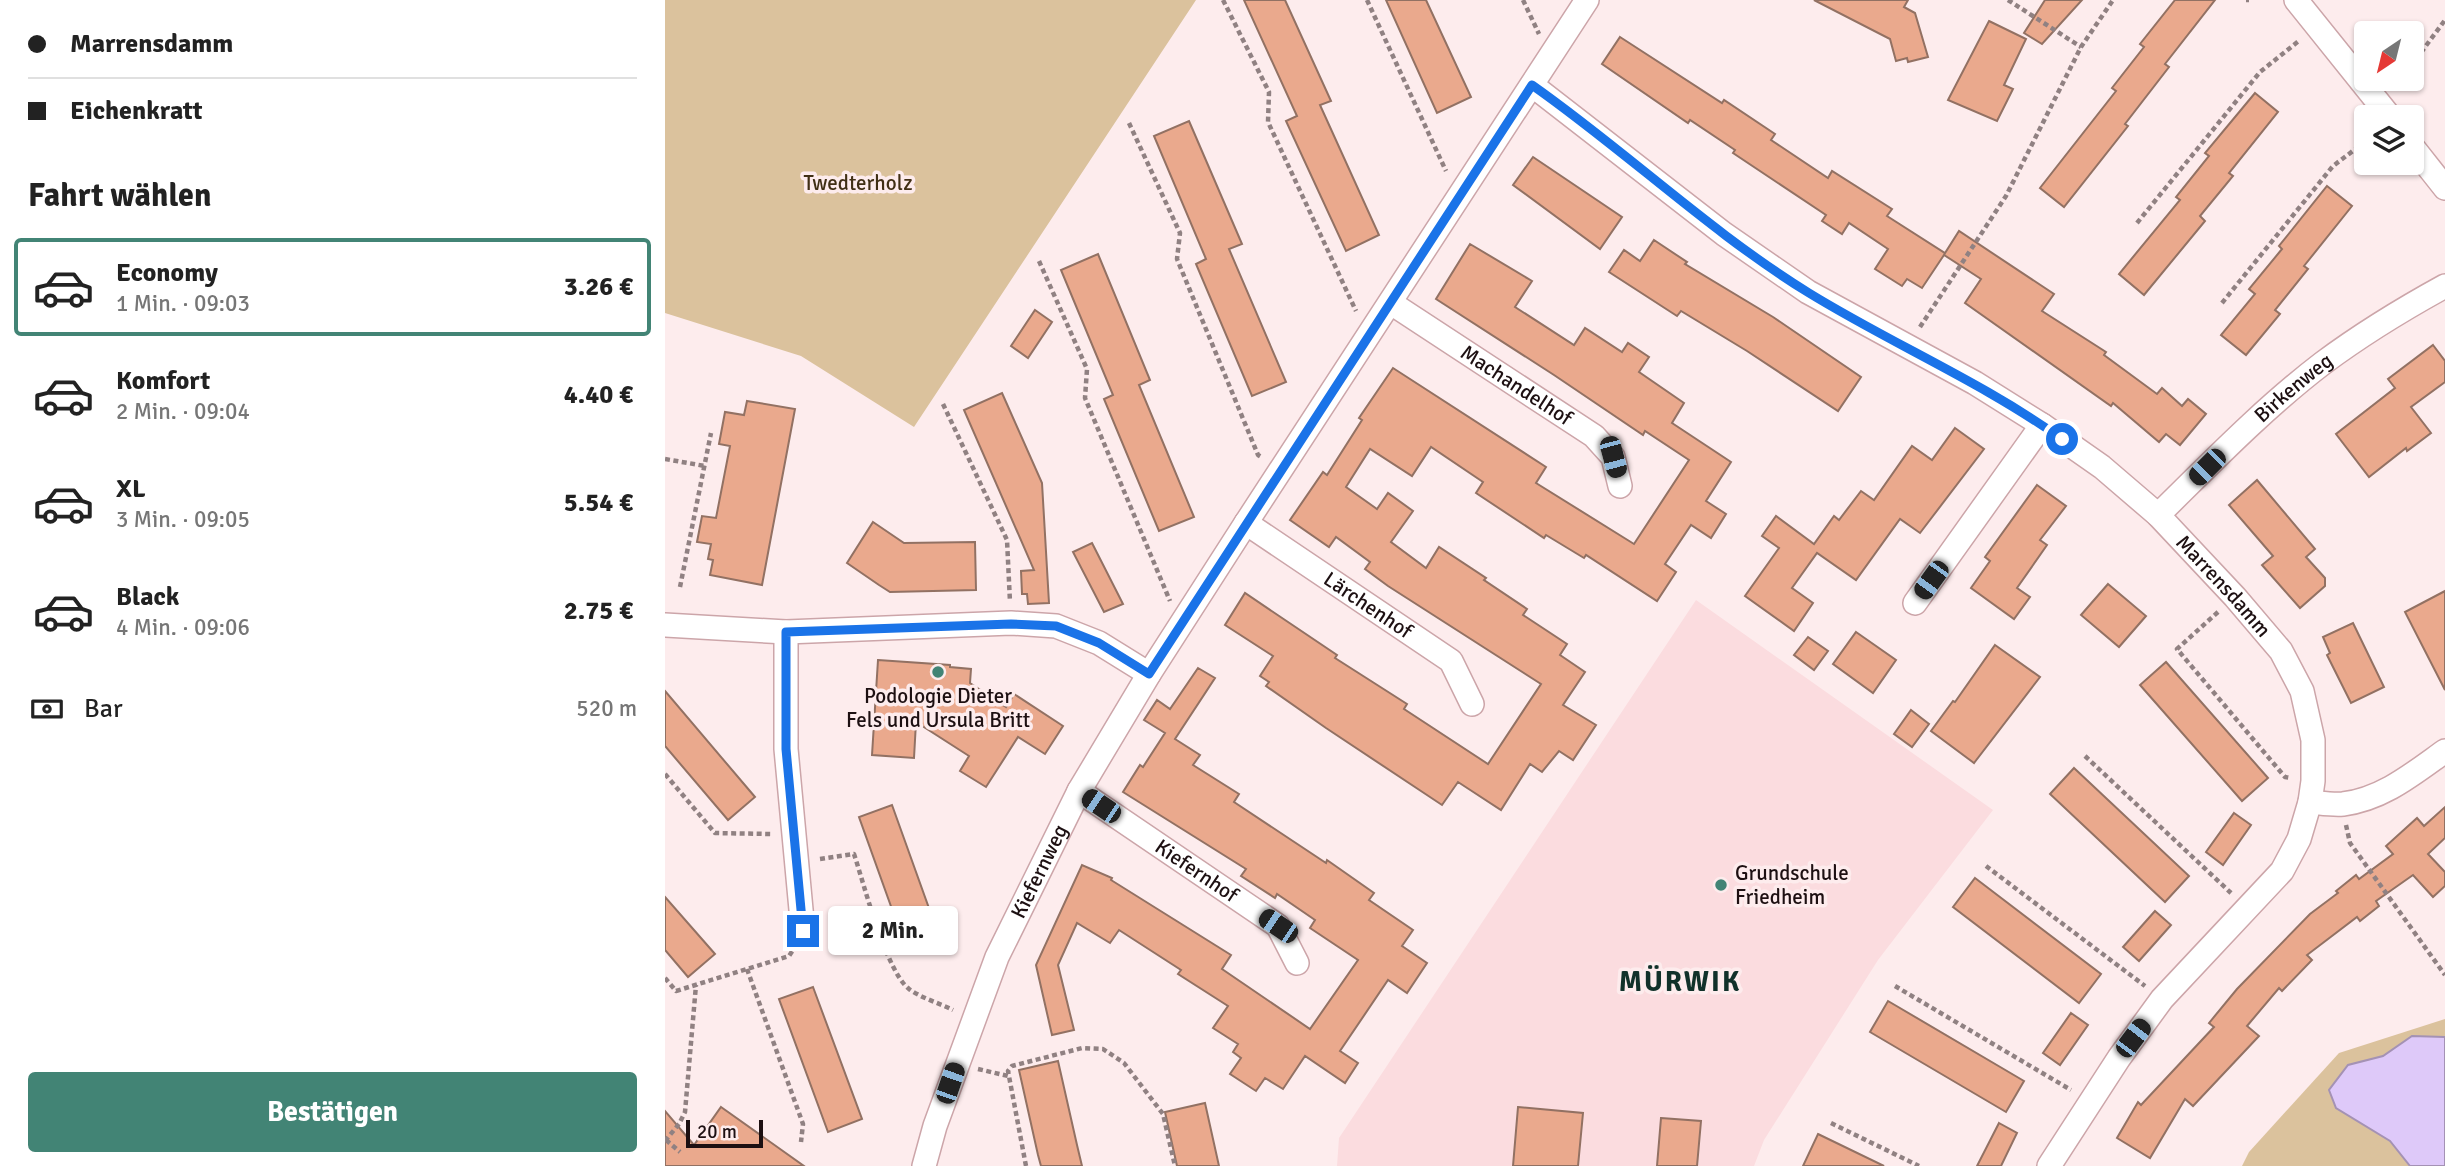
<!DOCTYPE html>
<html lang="de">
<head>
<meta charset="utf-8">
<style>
	:root { --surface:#fff; --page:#f2f2f2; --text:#222; --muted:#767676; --line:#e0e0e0; --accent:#428475 }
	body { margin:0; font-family:Signika,sans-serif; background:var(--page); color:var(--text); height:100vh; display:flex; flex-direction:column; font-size:26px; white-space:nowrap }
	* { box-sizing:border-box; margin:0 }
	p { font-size:23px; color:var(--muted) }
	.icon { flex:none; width:38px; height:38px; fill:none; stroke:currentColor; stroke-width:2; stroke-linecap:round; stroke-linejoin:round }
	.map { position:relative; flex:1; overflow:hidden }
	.panel { display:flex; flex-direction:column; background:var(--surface); width:665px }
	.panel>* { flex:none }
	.guide { display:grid; align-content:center; height:154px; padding:0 28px; background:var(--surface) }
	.needle { width:46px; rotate:215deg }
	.controls { position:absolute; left:1689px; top:21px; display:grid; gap:14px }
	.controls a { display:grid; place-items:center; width:70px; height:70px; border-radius:7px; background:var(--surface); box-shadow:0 2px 5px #0004; font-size:35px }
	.scale { position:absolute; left:21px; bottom:18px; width:77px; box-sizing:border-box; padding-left:7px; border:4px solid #1d1012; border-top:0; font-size:19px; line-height:24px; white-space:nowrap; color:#1d1012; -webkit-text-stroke:5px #fdeced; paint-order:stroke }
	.end { position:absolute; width:32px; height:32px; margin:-16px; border:9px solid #1a73e8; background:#fff; box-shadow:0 0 0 4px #fff }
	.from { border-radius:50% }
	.bubble { position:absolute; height:49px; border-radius:7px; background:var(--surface); box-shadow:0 2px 5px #0004; font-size:23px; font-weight:800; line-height:49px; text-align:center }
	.car { position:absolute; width:21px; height:42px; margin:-21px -10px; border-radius:9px; box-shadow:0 0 5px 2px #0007; background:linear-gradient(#222 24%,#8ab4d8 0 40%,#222 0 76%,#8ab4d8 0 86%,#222 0) }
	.guide b { display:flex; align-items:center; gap:24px; height:66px; font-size:26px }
	.guide b+b { border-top:2px solid var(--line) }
	.guide i { width:18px; height:18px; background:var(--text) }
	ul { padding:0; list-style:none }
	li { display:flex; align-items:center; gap:21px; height:98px; margin:0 14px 10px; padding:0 14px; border:4px solid transparent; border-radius:7px }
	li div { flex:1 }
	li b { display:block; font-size:26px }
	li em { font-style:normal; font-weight:800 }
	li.on { border-color:var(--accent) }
	li>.icon { width:63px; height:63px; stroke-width:1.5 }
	h2 { padding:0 28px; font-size:32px; line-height:84px }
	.pay { display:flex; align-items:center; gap:18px; height:77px; padding:0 28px; font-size:26px }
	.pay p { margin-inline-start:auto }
	.action { display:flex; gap:14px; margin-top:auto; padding:14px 28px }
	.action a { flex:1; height:80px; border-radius:7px; background:var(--accent); color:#fff; font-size:28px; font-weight:800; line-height:80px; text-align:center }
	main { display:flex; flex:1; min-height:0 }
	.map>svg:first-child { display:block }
	.built { fill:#fbdcdf }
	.green { fill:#dbc29d }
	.water { fill:#dec9f9; stroke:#a492b4; stroke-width:2 }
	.building { fill:#eaa98d; stroke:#927163; stroke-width:2 }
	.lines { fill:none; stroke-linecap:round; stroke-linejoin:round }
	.minor-casing { stroke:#cca5a9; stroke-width:26 }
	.path { stroke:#908182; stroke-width:4.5; stroke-dasharray:5 3.5; stroke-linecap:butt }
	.minor { stroke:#fff; stroke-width:23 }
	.route { stroke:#1a73e8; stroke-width:9 }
	.poi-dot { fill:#428475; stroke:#fdeced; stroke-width:2.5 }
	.labels { text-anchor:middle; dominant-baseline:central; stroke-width:7; stroke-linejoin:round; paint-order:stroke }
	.park-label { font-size:21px; fill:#402f15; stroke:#fdeced }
	.street-label { font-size:21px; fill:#1d1012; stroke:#fdeced }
	.poi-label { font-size:21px; fill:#1d1012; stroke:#fdeced }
	.district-label { font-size:28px; font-weight:bold; letter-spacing:2px; fill:#11312a; stroke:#fdeced }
</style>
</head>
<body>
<main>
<section class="panel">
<div class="guide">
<b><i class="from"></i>Marrensdamm</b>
<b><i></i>Eichenkratt</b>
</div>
<h2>Fahrt wählen</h2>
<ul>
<li class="on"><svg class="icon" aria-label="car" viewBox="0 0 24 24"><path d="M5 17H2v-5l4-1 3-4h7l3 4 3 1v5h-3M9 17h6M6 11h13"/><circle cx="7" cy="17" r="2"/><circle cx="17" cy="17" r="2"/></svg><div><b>Economy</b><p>1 Min. · 09:03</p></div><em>3.26 €</em></li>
<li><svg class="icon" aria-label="car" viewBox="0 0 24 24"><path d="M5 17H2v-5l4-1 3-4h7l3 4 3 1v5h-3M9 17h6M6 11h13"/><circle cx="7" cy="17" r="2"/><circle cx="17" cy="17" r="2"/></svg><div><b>Komfort</b><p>2 Min. · 09:04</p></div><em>4.40 €</em></li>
<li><svg class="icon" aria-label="car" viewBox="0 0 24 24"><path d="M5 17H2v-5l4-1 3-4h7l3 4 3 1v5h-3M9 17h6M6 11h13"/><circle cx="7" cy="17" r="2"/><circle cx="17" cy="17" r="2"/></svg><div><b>XL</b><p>3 Min. · 09:05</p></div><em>5.54 €</em></li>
<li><svg class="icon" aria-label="car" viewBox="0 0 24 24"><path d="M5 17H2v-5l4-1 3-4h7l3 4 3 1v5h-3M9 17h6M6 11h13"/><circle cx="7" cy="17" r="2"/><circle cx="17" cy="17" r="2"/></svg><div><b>Black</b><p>4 Min. · 09:06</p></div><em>2.75 €</em></li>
</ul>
<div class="pay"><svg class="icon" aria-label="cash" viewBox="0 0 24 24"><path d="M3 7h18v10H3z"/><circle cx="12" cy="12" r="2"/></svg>Bar<p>520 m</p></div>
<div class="action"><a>Bestätigen</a></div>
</section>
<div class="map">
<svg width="1780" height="1166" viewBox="0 0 1780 1166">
	<rect width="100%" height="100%" fill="#fdeced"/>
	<path class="built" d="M1031,600l297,210 -115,150 -114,180 -10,26h-417l2,-28z"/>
	<g class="green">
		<path d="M0,0h531l-282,427 -113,-71 -136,-43z"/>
		<path d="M1780,1019v147h-203l7,-14 90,-99z"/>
	</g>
	<path class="water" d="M1747,1036l33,1v129h-35l-20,-25 -54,-33 -7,-18 19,-25 35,-9z"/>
	<g class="building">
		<path d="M579,0h41l46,101 -11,4 59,130 -33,16 -60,-130 11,-5z"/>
		<path d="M721,0h40l45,97 -34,16z"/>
		<path d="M1149,0h94l-4,7 11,6 13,44 -20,5 -1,-4 -11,3 -6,-22z"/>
		<path d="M1380,0h37l-40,44 -18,-11z"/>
		<path d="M1510,0h40l-50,64 4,3 -44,57 3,2 -64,81 -24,-19 76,-97 -4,-3 32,-41 -4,-3z"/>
		<path d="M1324,21l37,18 -22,46 9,4 -16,32 -49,-21z"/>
		<path d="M955,37l102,66 2,-3 51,34 -4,6 57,38 4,-7 60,38 -5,7 58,37 14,-22 95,63 -12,17 64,41 -2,3 53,39 5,-6 20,18 6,-7 18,15 -26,31 -14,-11 -7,8 -46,-39 -2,3 -146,-103 16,-24 -37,-24 -22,33 -15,-9 -5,7 -27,-17 13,-20 -39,-26 -7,11 -20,-13 4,-6 -93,-62 2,-3 -45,-30 -2,3 -86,-59z"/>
		<path d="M1590,93l23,19 -49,61 4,3 -33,40 5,5 -61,74 -25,-21 61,-74 -4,-3 33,-41 -4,-3z"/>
		<path d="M524,121l53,123 -13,5 57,133 -34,14 -56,-132 10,-5 -52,-123z"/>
		<path d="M868,157l89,60 -22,32 -87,-64z"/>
		<path d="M1662,186l25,20 -48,60 4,3 -33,41 5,4 -34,41 -25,-20 34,-41 -6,-5 33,-40 -3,-3z"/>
		<path d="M989,240l33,22 -2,2 88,53 88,60 -23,34 -91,-60 -66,-40 -4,5 -68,-44 15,-22 16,11z"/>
		<path d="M805,244l62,37 -17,26 59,38 11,-17 37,24 6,-9 21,14 -10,15 45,31 -12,20 59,39 -25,39 20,13 -15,24 -20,-13 -26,39 11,8 -19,29 -71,-46 -2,3 -38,-23 -2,3 -68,-45 7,-11 -52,-35 -19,29 -42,-27 -24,38 31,22 11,-16 25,18 -22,31 35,26 13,-21 47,31 -2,2 43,29 -4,6 44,29 -7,11 25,17 -22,33 33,20 -23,35 -14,-9 -17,21 -12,-8 -29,46 -43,-28 -16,23 -116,-77 -60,-42 3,-4 -9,-6 13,-20 -48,-31 20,-32 92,62 -2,3 72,46 -3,5 84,55 53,-80 -153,-98 -23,-17 5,-7 -34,-25 -7,10 -39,-27 33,-48 4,3 35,-55 -3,-2 34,-50 153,99 -10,16 98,61 55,-84 -44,-29 -2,4 -89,-60 -118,-76z"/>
		<path d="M433,254l52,126 -11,5 55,132 -35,14 -55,-132 9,-4 -52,-125z"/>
		<path d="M370,310l17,12 -24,36 -17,-12z"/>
		<path d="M1768,345l12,16v21l-34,25 20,26 -24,18 -1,-3 -37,29 -33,-43 59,-46 -7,-9z"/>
		<path d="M337,393l40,90 7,120 -21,1 -1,-10h-5l-1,-23 13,-1 -70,-160z"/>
		<path d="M82,401l48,8 -33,176 -52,-10 3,-15 -5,-1 3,-15 -14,-2 5,-26 14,2 14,-72 -11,-2 6,-32 19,3z"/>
		<path d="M1290,428l29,21 -64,84 -20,-14 -44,61 -39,-27 -25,35 21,15 -19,28 -49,-35 34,-48 -17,-12 14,-20 38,28 20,-28 5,4 22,-29 13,9 38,-54 20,14z"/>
		<path d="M1592,480l58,69 -9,8 19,21v8l-25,22 -38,-43 11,-9 -44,-51z"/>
		<path d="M1372,485l29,21 -26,34 7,5 -30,43 13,9 -16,22 -43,-31 19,-27 -5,-4z"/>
		<path d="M208,522l31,21 71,-1 1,48 -86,2 -11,-7 -32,-22z"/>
		<path d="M427,543l31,61 -19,8 -31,-60z"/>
		<path d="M1443,584l38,32 -27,31 -38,-32z"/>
		<path d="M1780,591v99l-40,-78z"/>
		<path d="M1688,623l31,64 -33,16 -24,-48 3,-2 -7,-16z"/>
		<path d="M1191,632l40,28 -23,33 -40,-29z"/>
		<path d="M1143,637l20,14 -14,19 -20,-15z"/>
		<path d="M1330,645l45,32 -66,86 -43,-32 22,-30 2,1z"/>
		<path d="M213,660l72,5v2l21,2 -1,14 36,24 8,-13 49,32 -18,28 -27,-17 -32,50 -26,-16 9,-15 -53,-34 -2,36 -42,-3z"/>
		<path d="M1501,662l102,116 -26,23 -102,-116z"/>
		<path d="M533,668l17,10 -40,61 25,16 -7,10 46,29 -5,8 92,61 1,-3 47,33 -5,7 44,30 -11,16 25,17 -20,30 -19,-13 -48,71 18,12 -13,20 -40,-27 -22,33 -18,-11 -9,13 -26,-17 11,-16 -8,-6 5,-8 -25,-16 15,-22 -50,-32 3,-4 -62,-40 -9,13 -33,-20 -19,42 16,65 -22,5 -16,-70 46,-100 30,13 -1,2 120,75 -9,14 88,60 48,-69 -48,-32 5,-8 -38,-26 -2,4 -34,-22 5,-7 -123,-77 17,-27 3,2 22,-34 -21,-13 13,-20 13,9z"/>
		<path d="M0,691l90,106 -27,23 -63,-74z"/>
		<path d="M1246,710l18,14 -17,23 -18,-13z"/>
		<path d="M1409,768l115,108 -24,26 -115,-108z"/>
		<path d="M227,805l48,134 -33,12 -48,-134z"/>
		<path d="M1780,807v31l-17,16 17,18v14l-12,11 -20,-22 -37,26 3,5 -19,15 -3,-4 -50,38 5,5 -30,31 -3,-3 -32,38 12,10 -66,70 -8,-7 -35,59 -33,-20 21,-36 3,3 73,-78 -5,-4 28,-34 73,-75 28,-21 -2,-2 20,-16 3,4 34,-25 -7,-8 31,-28 7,8z"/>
		<path d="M1569,813l17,12 -28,40 -17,-13z"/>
		<path d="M1310,878l126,96 -22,29 -126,-96z"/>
		<path d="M0,897l50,57 -27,23 -23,-27z"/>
		<path d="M1490,911l16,14 -32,36 -16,-14z"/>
		<path d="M148,987l49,132 -34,13 -49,-133z"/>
		<path d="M1223,1001l136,80 -18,31 -136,-80z"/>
		<path d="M1406,1013l17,12 -28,40 -17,-12z"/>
		<path d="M393,1061l19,84 5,21h-41l-3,-11 -19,-85z"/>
		<path d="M540,1103l14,63h-42l-12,-54z"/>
		<path d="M56,1107l83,59h-139v-55l29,34z"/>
		<path d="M853,1107l65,6 -5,53h-65z"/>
		<path d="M996,1118l40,3 -4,45h-40z"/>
		<path d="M1334,1123l18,10 -16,33h-24z"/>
		<path d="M1153,1134l66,32h-81z"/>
	</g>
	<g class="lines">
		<g class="minor-casing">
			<g id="minor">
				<path d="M1631,0l94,117"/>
				<path id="s1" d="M867,85l192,149 84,58 167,91 67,42 60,42 56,48 77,82 46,54 21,40 11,49v41l-3,21 -11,37 -17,32 -120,128 -43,59 -70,108"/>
				<path d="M1746,145l34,43"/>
				<path id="s2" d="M726,303l203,133 19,21 7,29"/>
				<path id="s3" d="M1493,515c53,-52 106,-107 165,-152 39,-29 80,-54 122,-77"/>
				<path id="s4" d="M581,523l205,138 21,43"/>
				<path d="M1250,603l127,-178"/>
				<path d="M0,625l121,7 225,-9 45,3 43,17 50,31"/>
				<path d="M121,632v117l17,182"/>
				<path id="s5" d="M414,791l199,135 19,37"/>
				<path d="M1645,802c11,1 23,3 33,2 40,-5 71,-31 102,-53"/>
				<path id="s6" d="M259,1166l11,-40 62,-169 82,-166 70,-117 97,-151 341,-523"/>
			</g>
		</g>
		<g class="path">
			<path d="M558,0l46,92 -1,30 88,189"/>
			<path d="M702,0l79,171"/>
			<path d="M858,0l16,34"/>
			<path d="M1343,0l73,47"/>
			<path d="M1581,0h3"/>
			<path d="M1746,66l34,-46"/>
			<path d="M464,123l51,110 -3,26 81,196 5,3"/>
			<path d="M1472,223l123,-151 40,-32"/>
			<path d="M374,261l48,108 -2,29 85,203"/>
			<path d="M1557,303l111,-137 33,-25"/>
			<path d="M1255,327l86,-131 75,-149 32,-47"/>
			<path d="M278,404l64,136 3,62"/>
			<path d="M0,459l40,7"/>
			<path d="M15,587l31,-154"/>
			<path d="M1553,612l-41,37 108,128 6,1"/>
			<path d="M1420,756l146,137"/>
			<path d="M0,774l50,59 56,1"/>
			<path d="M1681,825l4,18 95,132"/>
			<path d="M155,859l34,-5c10,30 32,117 55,135 12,9 30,14 44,21"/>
			<path d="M1321,866l159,120"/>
			<path d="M82,969l56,155 -2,18"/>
			<path d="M0,978l11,13 113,-35 4,-6"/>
			<path d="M1230,986l176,104"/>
			<path d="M313,1069l30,7"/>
			<path d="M1166,1123l88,43"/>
			<path d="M1,1140l14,12"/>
			<path d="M0,1141l14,-17 6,-12 11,-127"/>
			<path d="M361,1166l-18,-95 4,-5 70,-18 21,1 21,14 39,51 12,52"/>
		</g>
		<use href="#minor" class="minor"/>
	</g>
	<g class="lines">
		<path class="route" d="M138,931l-17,-182v-117l225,-8 45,2 43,17 50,31 383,-589c94,66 178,147 277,208 83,51 173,89 253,146"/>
	</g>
	<g class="poi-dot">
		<circle cx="273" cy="672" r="7"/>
		<circle cx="1056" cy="885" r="7"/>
	</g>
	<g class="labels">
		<g class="park-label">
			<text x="193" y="183">Twedterholz</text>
		</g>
		<g class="street-label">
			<text stroke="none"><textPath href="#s2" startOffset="150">Machandelhof</textPath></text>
			<text stroke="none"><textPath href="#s3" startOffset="186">Birkenweg</textPath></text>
			<text stroke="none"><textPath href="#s1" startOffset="858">Marrensdamm</textPath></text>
			<text stroke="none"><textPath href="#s4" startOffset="147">Lärchenhof</textPath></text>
			<text stroke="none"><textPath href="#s5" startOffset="142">Kiefernhof</textPath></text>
			<text stroke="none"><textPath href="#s6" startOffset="317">Kiefernweg</textPath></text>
		</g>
		<g class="poi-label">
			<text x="273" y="696">Podologie Dieter<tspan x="273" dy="24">Fels und Ursula Britt</tspan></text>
			<text x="1070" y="873" text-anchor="start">Grundschule<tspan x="1070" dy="24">Friedheim</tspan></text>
		</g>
		<g class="district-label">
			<text x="1015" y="982">MÜRWIK</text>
		</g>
	</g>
</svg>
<div class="controls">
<a><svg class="needle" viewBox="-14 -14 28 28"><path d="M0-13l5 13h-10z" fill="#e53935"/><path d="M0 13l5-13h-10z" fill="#767676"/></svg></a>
<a><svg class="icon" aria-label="layers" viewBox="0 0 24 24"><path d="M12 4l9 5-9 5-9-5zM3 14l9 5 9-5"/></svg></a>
</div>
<div class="scale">20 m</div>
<i class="end from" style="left:1397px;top:439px"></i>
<i class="end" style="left:138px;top:931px"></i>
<div class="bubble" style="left:163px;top:906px;width:130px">2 Min.</div>
<i class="car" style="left:948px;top:457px;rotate:165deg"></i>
<i class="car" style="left:1542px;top:467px;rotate:225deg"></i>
<i class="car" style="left:1266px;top:580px;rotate:216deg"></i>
<i class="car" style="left:436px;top:806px;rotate:304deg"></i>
<i class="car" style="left:613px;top:926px;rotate:304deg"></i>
<i class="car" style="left:1468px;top:1038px;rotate:37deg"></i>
<i class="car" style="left:285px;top:1083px;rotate:19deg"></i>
</div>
</main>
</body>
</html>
